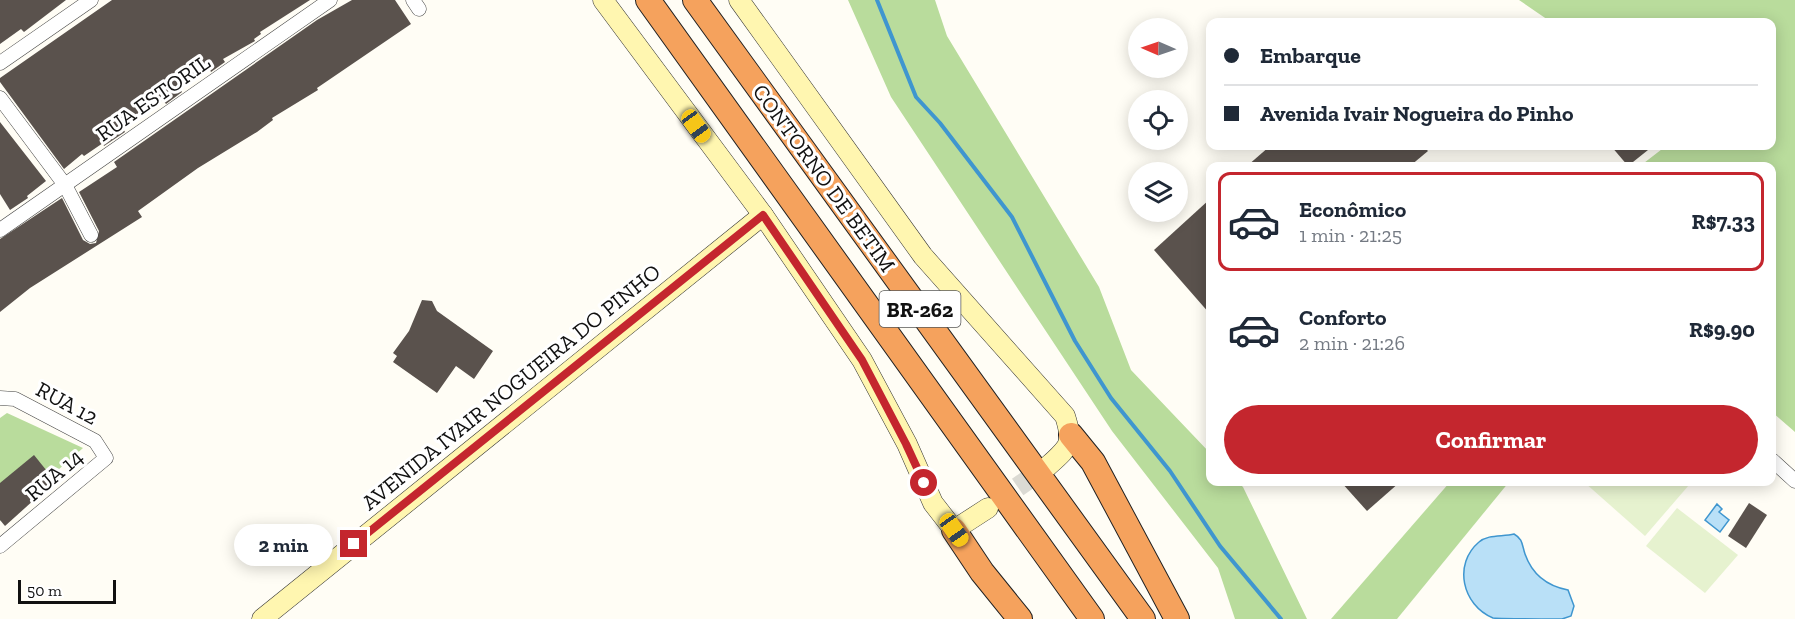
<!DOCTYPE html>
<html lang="pt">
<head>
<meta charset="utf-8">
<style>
	:root { --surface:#fff; --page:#f6f6f7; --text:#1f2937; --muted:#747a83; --line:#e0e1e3; --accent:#c4262e }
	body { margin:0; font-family:"Zilla Slab",serif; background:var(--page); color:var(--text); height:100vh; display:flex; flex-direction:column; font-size:22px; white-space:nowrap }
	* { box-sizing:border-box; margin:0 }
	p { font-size:20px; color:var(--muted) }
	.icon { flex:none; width:33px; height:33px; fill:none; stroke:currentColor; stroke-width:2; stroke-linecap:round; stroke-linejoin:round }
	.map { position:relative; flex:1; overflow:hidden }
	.details { position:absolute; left:1206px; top:162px; width:570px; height:324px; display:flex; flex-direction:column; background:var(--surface); border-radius:12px; box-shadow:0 3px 15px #0003 }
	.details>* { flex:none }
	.banner { position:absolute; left:1206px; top:18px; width:570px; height:132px; border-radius:12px; box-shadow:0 3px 15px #0003; display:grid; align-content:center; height:132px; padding:0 18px; background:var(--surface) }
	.needle { width:39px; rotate:272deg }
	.controls { position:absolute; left:1128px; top:18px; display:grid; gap:12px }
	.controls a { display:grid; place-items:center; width:60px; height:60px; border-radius:50%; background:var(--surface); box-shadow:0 3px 15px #0003; font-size:30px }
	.scale { position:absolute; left:18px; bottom:15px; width:98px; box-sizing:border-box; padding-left:6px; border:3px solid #111; border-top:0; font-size:16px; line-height:21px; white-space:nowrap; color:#111; -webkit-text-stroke:4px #fff; paint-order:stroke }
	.end { position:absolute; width:27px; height:27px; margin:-14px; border:8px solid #c4262e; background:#fff; box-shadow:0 0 0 3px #fff }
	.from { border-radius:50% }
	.bubble { position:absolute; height:42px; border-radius:21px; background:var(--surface); box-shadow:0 3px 15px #0003; font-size:20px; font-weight:800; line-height:42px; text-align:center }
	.car { position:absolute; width:18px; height:36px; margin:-18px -9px; border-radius:8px; box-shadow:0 0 4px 2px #0007; background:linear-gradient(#f5c518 24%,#345 0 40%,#f5c518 0 76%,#345 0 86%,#f5c518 0) }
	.banner b { display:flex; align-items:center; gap:21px; height:57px; font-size:22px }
	.banner b+b { border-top:2px solid var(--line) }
	.banner i { width:15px; height:15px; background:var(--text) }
	ul { padding:10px 0 0; list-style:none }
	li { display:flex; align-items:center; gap:18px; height:99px; margin:0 12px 9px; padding:0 6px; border:3px solid transparent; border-radius:12px }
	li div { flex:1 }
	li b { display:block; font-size:22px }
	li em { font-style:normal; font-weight:800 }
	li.active { border-color:var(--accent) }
	li>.icon { width:54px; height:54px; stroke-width:1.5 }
	.cta { display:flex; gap:12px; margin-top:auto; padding:12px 18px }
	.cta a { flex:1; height:69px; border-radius:36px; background:var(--accent); color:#fff; font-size:24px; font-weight:800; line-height:69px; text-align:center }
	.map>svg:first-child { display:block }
	.forest { fill:#b9dc9c }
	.pitch { fill:#e6f2cf }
	.water { fill:#b9e0f7; stroke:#3f96cf; stroke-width:1.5 }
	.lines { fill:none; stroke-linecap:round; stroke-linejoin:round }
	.stream { stroke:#3f96cf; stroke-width:4 }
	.building { fill:#5a524d }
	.secondary-tunnel { stroke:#dbdad3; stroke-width:20; stroke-dasharray:20 10; stroke-linecap:butt }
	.street-casing { stroke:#444; stroke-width:15 }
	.secondary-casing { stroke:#333; stroke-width:21 }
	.highway-casing { stroke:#222; stroke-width:26 }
	.street { stroke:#fff; stroke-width:14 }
	.secondary { stroke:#fff6b0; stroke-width:20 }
	.highway { stroke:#f5a25d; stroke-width:24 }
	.route { stroke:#c4262e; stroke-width:8 }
	.labels { text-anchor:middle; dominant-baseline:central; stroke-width:6; stroke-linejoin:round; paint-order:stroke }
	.shield { fill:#fff; stroke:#585858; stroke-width:1.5 }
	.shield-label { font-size:21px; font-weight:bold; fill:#111 }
	.street-label { font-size:22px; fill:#111; stroke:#fff }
</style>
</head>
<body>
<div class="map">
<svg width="1795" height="619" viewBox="0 0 1795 619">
	<rect width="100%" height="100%" fill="#fffdf5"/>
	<g class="forest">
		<path d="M848,0h87l12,36 152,251 32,83 79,83v29h28l5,5 64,132h-72l-17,-51 -106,-137 -221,-334z"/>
		<path d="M1519,0h276v432l-23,-20v-246h-132l26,-20h106v-124h-221z"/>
		<path d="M7,413l76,35 -83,73v-103z"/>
		<path d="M1450,482h59l-112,137h-66z"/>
	</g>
	<g class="pitch">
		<path d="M1584,482h102l3,3 -44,51z"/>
		<path d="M1677,508l61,47 -33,38 -59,-47z"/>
	</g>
	<g class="water">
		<path d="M1717,504l5,5 -3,3 10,8 -9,12 -15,-12z"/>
		<path d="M1514,534c9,5 8,11 11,20 7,20 22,32 43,36l6,16 -3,10 -9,3c-17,0 -55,0 -69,-1 -31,-13 -40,-54 -14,-76 9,-8 24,-5 35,-8z"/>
	</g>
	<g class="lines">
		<path class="stream" d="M877,0l39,97 24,26 72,94 63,124 36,57 59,73 50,75 61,73"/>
	</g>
	<g class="building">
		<path d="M0,0h66l-42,32 -3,-3 -21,15z"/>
		<path d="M112,0h198l-50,32 1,2 -7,5 1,2 -32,18 2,3 -14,10 -1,-2 -30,19 2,3 -16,12 -3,-4 -41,27 3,5 -21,14 -1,-3 -19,13 -2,-2 -18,15 -64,-87v-4z"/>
		<path d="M352,0h43l16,24 -94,64 1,2 -46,28 1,2 -16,12 -59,36 -60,43 4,6 -112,71 -30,24v-73l62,-41 21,42 7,4 6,-1 3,-12 -20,-39 38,-25 -3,-5 203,-142z"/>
		<path d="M0,122l46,59 -19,15 1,2 -18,12 -10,-16z"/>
		<path d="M1270,146h153l5,5 -18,15h-163z"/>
		<path d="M1611,146h42l-25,20z"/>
		<path d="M1210,199v115l-56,-64z"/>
		<path d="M422,300l10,1 5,10 56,40 -19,28 -18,-13 -19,27 -44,-31 4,-6 -4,-3 16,-22z"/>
		<path d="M34,455l21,26 -50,45 -5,-6v-37z"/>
		<path d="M1341,482h59l-33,29z"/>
		<path d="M1749,503l18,12 -21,33 -18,-12z"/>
	</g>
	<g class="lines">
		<path class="secondary-tunnel" d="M993,504l55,-38"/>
		<g class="street-casing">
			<g id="street">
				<path d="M413,0l6,9"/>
				<path d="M0,63l91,-63"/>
				<path d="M0,98l65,87 26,50"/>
				<path d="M0,230l330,-230"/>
				<path d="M0,398l15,1 80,42 11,17 -106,88"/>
				<path d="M1772,460l23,21"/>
			</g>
		</g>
		<g class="secondary-casing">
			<g id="secondary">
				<path d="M603,0l160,215 99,145 45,84 26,59 21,27 34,-22"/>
				<path d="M739,0l184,256 142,160c9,28 4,31 -17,50"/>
				<path d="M262,619l501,-404"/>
			</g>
		</g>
		<g class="highway-casing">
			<g id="highway">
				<path d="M648,0l444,619"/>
				<path d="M695,0l448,619"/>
				<path d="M1071,435l22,27 84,157"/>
				<path d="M954,530l28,42 38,47"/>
			</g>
		</g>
		<use href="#street" class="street"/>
		<use href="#secondary" class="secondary"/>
		<use href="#highway" class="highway"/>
	</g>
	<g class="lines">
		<path class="route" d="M354,544l409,-329 99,145 44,84 18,39"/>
	</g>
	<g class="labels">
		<rect class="shield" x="879.5" y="291" width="81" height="36" rx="4.5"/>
		<g class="shield-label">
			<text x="920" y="309">BR-262</text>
		</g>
		<g class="street-label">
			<text transform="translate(153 98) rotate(-35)">RUA ESTORIL</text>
			<text transform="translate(824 178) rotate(54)">CONTORNO DE BETIM</text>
			<text transform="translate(511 387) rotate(-39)">AVENIDA IVAIR NOGUEIRA DO PINHO</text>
			<text transform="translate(67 403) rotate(28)">RUA 12</text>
			<text transform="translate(54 475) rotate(-40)">RUA 14</text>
		</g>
	</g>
</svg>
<div class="controls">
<a><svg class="needle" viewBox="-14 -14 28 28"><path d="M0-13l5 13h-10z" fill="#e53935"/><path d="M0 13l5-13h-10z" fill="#747a83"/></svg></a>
<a><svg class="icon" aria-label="locate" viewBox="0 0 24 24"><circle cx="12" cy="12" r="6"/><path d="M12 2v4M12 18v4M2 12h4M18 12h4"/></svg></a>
<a><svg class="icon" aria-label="layers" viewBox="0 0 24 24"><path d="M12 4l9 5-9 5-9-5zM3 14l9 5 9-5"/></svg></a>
</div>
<div class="scale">50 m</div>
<i class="end from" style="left:924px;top:483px"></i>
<i class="end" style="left:354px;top:544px"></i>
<div class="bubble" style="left:234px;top:524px;width:99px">2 min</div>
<i class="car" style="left:696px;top:126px;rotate:144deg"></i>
<i class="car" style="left:954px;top:530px;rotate:145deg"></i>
<div class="banner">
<b><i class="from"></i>Embarque</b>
<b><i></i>Avenida Ivair Nogueira do Pinho</b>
</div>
<section class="details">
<ul>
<li class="active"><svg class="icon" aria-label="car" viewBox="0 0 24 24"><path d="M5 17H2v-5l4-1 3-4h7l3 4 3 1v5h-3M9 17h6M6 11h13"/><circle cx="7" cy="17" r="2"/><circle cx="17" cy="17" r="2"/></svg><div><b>Econômico</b><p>1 min · 21:25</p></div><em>R$7.33</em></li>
<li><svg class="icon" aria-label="car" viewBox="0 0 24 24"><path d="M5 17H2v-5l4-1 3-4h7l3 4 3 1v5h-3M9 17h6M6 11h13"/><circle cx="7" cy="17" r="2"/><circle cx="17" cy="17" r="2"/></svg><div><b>Conforto</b><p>2 min · 21:26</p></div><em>R$9.90</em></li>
</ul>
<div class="cta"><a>Confirmar</a></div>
</section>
</div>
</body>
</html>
